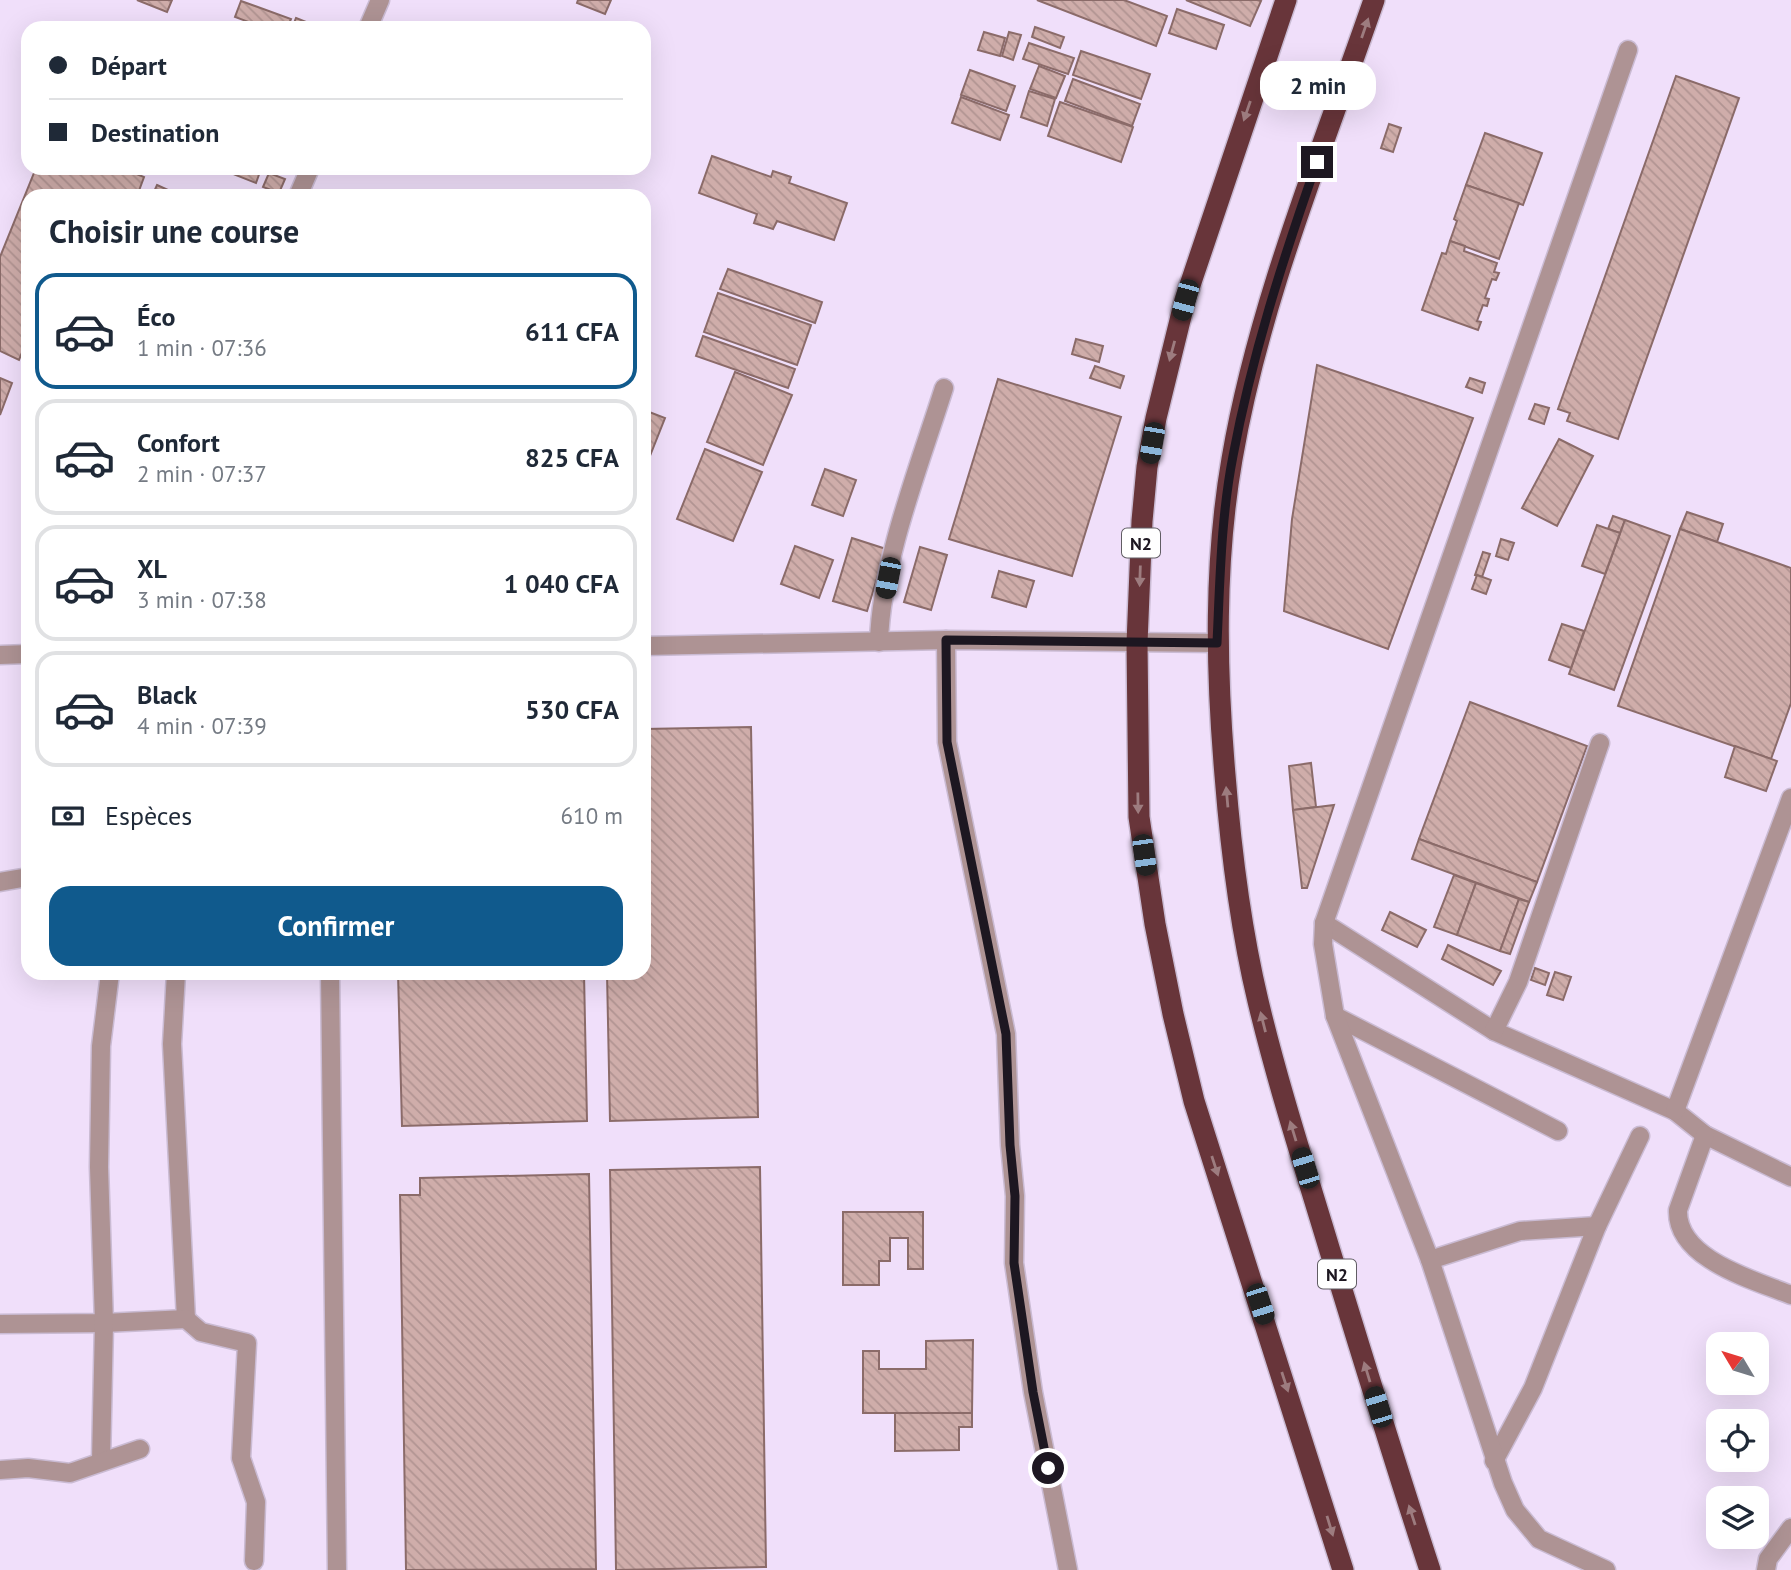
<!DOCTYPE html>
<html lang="fr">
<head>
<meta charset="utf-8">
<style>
	:root { --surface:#fff; --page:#f6f6f7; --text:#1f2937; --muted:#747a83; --line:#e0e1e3; --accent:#105a8d }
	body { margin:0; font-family:"PT Sans",sans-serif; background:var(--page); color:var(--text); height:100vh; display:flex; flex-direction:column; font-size:26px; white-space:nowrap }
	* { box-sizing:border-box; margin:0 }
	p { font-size:23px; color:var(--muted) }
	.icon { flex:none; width:38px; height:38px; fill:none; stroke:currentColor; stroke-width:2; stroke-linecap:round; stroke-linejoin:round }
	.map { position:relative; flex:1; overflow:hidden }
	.sheet { position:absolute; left:21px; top:189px; width:630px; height:791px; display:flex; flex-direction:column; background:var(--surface); border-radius:21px; box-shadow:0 7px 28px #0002 }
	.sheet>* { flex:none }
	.guide { position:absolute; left:21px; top:21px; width:630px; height:154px; border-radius:21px; box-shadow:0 7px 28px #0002; display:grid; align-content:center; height:154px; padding:0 28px; background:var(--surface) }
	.needle { width:46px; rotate:308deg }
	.fabs { position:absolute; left:1706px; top:1332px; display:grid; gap:14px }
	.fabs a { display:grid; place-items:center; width:63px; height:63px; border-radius:14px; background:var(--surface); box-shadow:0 7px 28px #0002; font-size:35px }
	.end { position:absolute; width:32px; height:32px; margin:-16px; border:9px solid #1d1721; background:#fff; box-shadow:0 0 0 4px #fff }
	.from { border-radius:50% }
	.bubble { position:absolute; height:49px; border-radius:21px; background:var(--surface); box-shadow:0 7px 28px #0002; font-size:23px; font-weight:700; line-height:49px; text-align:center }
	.car { position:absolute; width:21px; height:42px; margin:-21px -10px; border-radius:9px; box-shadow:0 0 5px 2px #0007; background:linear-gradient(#222 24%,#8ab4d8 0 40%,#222 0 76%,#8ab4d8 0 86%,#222 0) }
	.guide b { display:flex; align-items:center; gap:24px; height:66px; font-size:26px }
	.guide b+b { border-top:2px solid var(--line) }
	.guide i { width:18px; height:18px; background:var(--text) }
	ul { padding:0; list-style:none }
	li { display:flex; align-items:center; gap:21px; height:116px; margin:0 14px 10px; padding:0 14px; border:4px solid var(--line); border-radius:21px }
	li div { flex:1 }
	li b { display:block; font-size:26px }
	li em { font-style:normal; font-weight:700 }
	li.selected { border-color:var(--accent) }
	li>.icon { width:63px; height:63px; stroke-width:1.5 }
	h2 { padding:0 28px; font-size:32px; line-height:84px }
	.pay { display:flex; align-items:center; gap:18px; height:77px; padding:0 28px; font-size:26px }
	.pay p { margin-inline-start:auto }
	.button { display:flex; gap:14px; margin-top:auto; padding:14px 28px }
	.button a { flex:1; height:80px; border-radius:21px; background:var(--accent); color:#fff; font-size:28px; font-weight:700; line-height:80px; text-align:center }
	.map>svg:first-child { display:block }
	.building { fill:url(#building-back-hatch); stroke:#8b6b69; stroke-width:2 }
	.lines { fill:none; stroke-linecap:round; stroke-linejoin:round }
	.minor-casing { stroke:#cabbd3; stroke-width:21 }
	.highway-casing { stroke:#cabbd3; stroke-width:24 }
	.minor { stroke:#ae9394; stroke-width:18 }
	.highway { stroke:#68353a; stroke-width:21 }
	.oneway { fill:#9d7c7f }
	.route { stroke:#1d1721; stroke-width:9 }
	.labels { text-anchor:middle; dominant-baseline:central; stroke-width:5; stroke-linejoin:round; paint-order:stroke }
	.shield { fill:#fff; stroke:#615d64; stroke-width:2 }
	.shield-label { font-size:18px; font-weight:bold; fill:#1d1721 }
</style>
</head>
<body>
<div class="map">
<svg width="1791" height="1570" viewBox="0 0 1791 1570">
	<defs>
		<pattern id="building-back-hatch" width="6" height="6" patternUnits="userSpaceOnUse" patternTransform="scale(1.75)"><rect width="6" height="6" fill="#cfadaa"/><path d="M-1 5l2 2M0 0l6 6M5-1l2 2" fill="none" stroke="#b19492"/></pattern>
	</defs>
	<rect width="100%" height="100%" fill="#f0dffa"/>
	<g class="building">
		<path d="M137,0h35l-5,12z"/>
		<path d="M578,0h33l-6,14 -28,-11z"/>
		<path d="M1037,0h87l43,16 -11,30z"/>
		<path d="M1186,0h71l4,1 -11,25z"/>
		<path d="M241,1l50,18 -4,9h-22l-30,-11z"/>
		<path d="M1177,9l47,16 -8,24 -47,-16z"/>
		<path d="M296,18l25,10h-29z"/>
		<path d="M1035,27l29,10 -4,11 -28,-11z"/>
		<path d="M984,32l21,6 -5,18 -22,-6z"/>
		<path d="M1009,32l12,3 -8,25 -11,-4z"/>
		<path d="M1029,43l45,15 -6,16 -45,-15z"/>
		<path d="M1081,51l69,23 -9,25 -68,-24z"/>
		<path d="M1039,66l26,10 -9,22 -26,-9z"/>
		<path d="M970,70l45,16 -9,25 -45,-16z"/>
		<path d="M1676,76l63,22 -121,341 -51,-18 3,-8 -12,-4z"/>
		<path d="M1073,79l67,25 -8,22 -67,-25z"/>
		<path d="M1029,91l26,8 -8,27 -26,-9z"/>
		<path d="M961,97l48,18 -9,25 -48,-17z"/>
		<path d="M1060,102l73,25 -12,35 -73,-26z"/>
		<path d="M1389,124l12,4 -8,24 -12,-4z"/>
		<path d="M1485,133l57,20 -19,52 -57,-20z"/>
		<path d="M712,156l59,21 2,-6 18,6 -2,6 58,20 -13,37 -57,-19 -4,8 -19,-6 3,-9 -58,-21z"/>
		<path d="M36,168h86l22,9 -7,19h-109v142l-9,22 -19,-9v-94z"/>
		<path d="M224,168h34l3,1 -5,14 -33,-13z"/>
		<path d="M269,173l16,6 -6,14 -16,-6z"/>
		<path d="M157,185l24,11h-29z"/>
		<path d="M1466,185l53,18 -20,56 -49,-18 7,-20 -3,-2z"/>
		<path d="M1450,241l15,5 -1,5 33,12 -3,9 5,1 -3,7 -4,-1 -7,19 4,1 -2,7 -4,-1 -6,16 4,1 -3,8 -56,-20 20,-57 4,1z"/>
		<path d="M728,269l94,33 -7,21 -95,-34z"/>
		<path d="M718,293l93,32 -14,40 -93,-33z"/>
		<path d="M703,336l92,33 -7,19 -92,-32z"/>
		<path d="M1076,339l27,7 -4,16 -27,-8z"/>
		<path d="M1317,365l156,53 -85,231 -104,-38 8,-92z"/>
		<path d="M1095,366l29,10 -4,12 -30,-10z"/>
		<path d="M735,372l57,23 -29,70 -56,-23z"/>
		<path d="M0,378l12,5 -12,32z"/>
		<path d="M1470,378l15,5 -3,10 -16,-6z"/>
		<path d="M998,379l123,38 -49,159 -123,-37z"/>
		<path d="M1535,404l14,4 -5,16 -15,-5z"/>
		<path d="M644,410l21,8 -21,53z"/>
		<path d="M1559,439l34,17 -36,70 -35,-18z"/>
		<path d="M705,449l57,23 -29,69 -56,-22z"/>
		<path d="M825,469l31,11 -13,36 -31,-11z"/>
		<path d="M1687,512l36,12 -6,18 -37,-13z"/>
		<path d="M1613,516l12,4 -5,13 -12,-4z"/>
		<path d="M1625,520l45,16 -56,154 -45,-16z"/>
		<path d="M1597,525l23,8 -15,41 -23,-8z"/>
		<path d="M1680,529l111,39v135l-20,56 -153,-53z"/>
		<path d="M852,538l34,11 -19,62 -34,-10z"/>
		<path d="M1501,539l13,4 -6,17 -12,-4z"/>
		<path d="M795,546l38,14 -14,38 -38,-14z"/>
		<path d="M920,547l27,8 -16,55 -27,-8z"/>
		<path d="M1483,552l7,2 -8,23 -7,-2z"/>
		<path d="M999,571l35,10 -8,26 -34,-10z"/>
		<path d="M1477,575l14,5 -5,14 -14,-5z"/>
		<path d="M1562,624l22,7 -13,37 -22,-8z"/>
		<path d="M1470,702l117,44 -50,136 -118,-43z"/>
		<path d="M751,727l7,390 -148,4 -3,-148h37v-244z"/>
		<path d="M1735,746l42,15 -11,30 -41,-14z"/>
		<path d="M1311,763l5,44 -23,3 -4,-44z"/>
		<path d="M1334,805l-27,83h-5l-9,-78z"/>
		<path d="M1419,839l118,43 -8,20 -117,-43z"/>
		<path d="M1454,875l22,8 -19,52 -23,-8z"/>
		<path d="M1476,883l43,16 -19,52 -43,-16z"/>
		<path d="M1519,899l10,3 -19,52 -10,-3z"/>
		<path d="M1390,912l36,18 -9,17 -35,-17z"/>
		<path d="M1448,945l53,26 -8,14 -51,-26z"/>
		<path d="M1535,968l14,5 -4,12 -14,-5z"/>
		<path d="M1555,972l16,5 -8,23 -16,-5z"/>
		<path d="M398,973h186l3,148 -185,5z"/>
		<path d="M760,1167l6,400 -150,3 -6,-400z"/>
		<path d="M589,1174l7,395 -190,1 -6,-375h20v-17z"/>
		<path d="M843,1212h80v57h-15v-31h-18v23h-11v24h-36z"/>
		<path d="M973,1340l-1,73h-109v-62h16v18h47v-28z"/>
		<path d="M895,1413h77v14h-13v23l-64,1z"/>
	</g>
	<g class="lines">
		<g class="minor-casing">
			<g id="minor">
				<path d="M368,28l12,-28"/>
				<path d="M298,196l12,-28"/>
				<path d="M946,640l1,102 59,292 4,111 5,51 -1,67 19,129 35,178"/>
				<path d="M879,642c2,-80 41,-178 65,-254"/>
				<path d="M644,646l302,-6 271,3"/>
				<path d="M0,655l28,-1"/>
				<path d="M0,882l28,-5"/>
				<path d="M1324,923l170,108 181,80 30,24 86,42"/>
				<path d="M176,973l-4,71 14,275"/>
				<path d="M330,973l7,597"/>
				<path d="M1335,1016l223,115"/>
				<path d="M1494,1031l24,-49 82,-239"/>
				<path d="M1675,1111l116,-313"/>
				<path d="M1705,1135l-27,75c-2,49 76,70 113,85"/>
				<path d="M1430,1260l90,-29 77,-5"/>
				<path d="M0,1324l104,-1 82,-4 15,13 46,11 -6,115 15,44 -2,59"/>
				<path d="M101,1461l3,-138 -5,-156 2,-121 9,-73"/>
				<path d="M1494,1461l39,-73 64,-162 43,-90"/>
				<path d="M0,1470l28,-2 42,5 70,-24"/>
				<path d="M1606,1570l-67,-31 -24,-29 -12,-27 -73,-223 -95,-244 -12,-72 1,-21 304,-873"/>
				<path d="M1766,1570l2,-11 23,-31"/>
			</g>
		</g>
		<g class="highway-casing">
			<g id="highway">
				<path d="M1286,0l-101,300 -29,118 -9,49 -5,54 -5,122 2,174 16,107 18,90 21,87 149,469"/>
				<path d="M1374,0c-52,151 -115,301 -142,459 -18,104 -16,211 -7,316 6,76 15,151 33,226 20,84 47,167 72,250 33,107 65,213 100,319"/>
			</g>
		</g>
		<use href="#minor" class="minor"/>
		<use href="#highway" class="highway"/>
	</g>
	<defs><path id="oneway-solid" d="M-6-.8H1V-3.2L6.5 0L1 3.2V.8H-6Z" transform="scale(1.75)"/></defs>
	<g class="oneway">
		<use href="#oneway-solid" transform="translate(1365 28) rotate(-71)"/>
		<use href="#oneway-solid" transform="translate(1247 111) rotate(109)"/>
		<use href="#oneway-solid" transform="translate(1172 351) rotate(105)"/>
		<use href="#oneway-solid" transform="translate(1140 576) rotate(92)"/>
		<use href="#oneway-solid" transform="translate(1227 797) rotate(-95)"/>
		<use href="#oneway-solid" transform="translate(1138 803) rotate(89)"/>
		<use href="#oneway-solid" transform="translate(1263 1022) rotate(-104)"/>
		<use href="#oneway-solid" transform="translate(1293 1131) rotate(-107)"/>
		<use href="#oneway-solid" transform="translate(1215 1166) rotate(72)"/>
		<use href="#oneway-solid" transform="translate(1367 1372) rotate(-107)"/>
		<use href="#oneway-solid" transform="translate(1285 1382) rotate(72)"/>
		<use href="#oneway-solid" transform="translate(1412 1515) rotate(-108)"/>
		<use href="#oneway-solid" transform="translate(1330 1526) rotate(73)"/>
	</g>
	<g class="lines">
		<path class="route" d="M1048,1468l-15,-76 -19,-129 1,-67 -5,-51 -4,-111 -59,-292 -1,-102 271,3c3,-63 4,-126 16,-187 19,-101 50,-197 84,-294"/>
	</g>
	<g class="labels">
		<g class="shield">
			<rect x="1122" y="528.5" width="38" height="29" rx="5"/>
			<rect x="1318" y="1259.5" width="38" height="29" rx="5"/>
		</g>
		<g class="shield-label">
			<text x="1141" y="543">N2</text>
			<text x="1337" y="1274">N2</text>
		</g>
	</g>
</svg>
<div class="fabs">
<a><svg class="needle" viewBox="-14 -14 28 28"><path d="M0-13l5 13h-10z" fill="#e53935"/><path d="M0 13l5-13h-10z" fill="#747a83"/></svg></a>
<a><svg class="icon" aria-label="locate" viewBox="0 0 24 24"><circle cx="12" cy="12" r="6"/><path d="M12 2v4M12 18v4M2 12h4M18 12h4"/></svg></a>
<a><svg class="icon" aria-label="layers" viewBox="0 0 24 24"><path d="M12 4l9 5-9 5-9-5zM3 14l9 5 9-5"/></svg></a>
</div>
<i class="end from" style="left:1048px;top:1468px"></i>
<i class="end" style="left:1317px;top:162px"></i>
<div class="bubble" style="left:1260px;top:61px;width:116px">2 min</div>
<i class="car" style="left:1185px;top:300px;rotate:195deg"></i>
<i class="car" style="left:1152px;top:443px;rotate:190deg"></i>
<i class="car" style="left:888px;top:578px;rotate:191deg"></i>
<i class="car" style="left:1144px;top:855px;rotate:172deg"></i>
<i class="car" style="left:1305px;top:1168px;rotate:343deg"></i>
<i class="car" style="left:1260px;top:1304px;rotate:162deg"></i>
<i class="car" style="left:1378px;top:1407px;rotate:343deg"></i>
<div class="guide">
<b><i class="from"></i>Départ</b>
<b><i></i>Destination</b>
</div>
<section class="sheet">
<h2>Choisir une course</h2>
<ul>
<li class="selected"><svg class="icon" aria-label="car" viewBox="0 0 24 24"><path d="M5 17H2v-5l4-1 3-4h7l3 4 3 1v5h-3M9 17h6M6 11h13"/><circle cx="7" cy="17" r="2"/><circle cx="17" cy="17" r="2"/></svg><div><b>Éco</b><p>1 min · 07:36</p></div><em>611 CFA</em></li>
<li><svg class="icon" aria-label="car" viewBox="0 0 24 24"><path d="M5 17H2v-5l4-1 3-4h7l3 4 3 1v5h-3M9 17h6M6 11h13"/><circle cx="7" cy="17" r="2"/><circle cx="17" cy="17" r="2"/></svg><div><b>Confort</b><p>2 min · 07:37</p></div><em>825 CFA</em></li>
<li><svg class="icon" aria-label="car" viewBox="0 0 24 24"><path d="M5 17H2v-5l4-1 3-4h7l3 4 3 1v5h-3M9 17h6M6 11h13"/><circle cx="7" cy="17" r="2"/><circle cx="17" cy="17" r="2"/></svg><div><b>XL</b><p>3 min · 07:38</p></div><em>1 040 CFA</em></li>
<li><svg class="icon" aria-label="car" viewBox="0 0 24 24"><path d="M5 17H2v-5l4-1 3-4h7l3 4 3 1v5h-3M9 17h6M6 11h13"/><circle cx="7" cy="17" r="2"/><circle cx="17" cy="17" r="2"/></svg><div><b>Black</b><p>4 min · 07:39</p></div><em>530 CFA</em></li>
</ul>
<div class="pay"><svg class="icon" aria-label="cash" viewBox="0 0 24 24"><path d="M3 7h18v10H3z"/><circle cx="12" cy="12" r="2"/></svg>Espèces<p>610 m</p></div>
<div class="button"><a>Confirmer</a></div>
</section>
</div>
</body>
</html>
